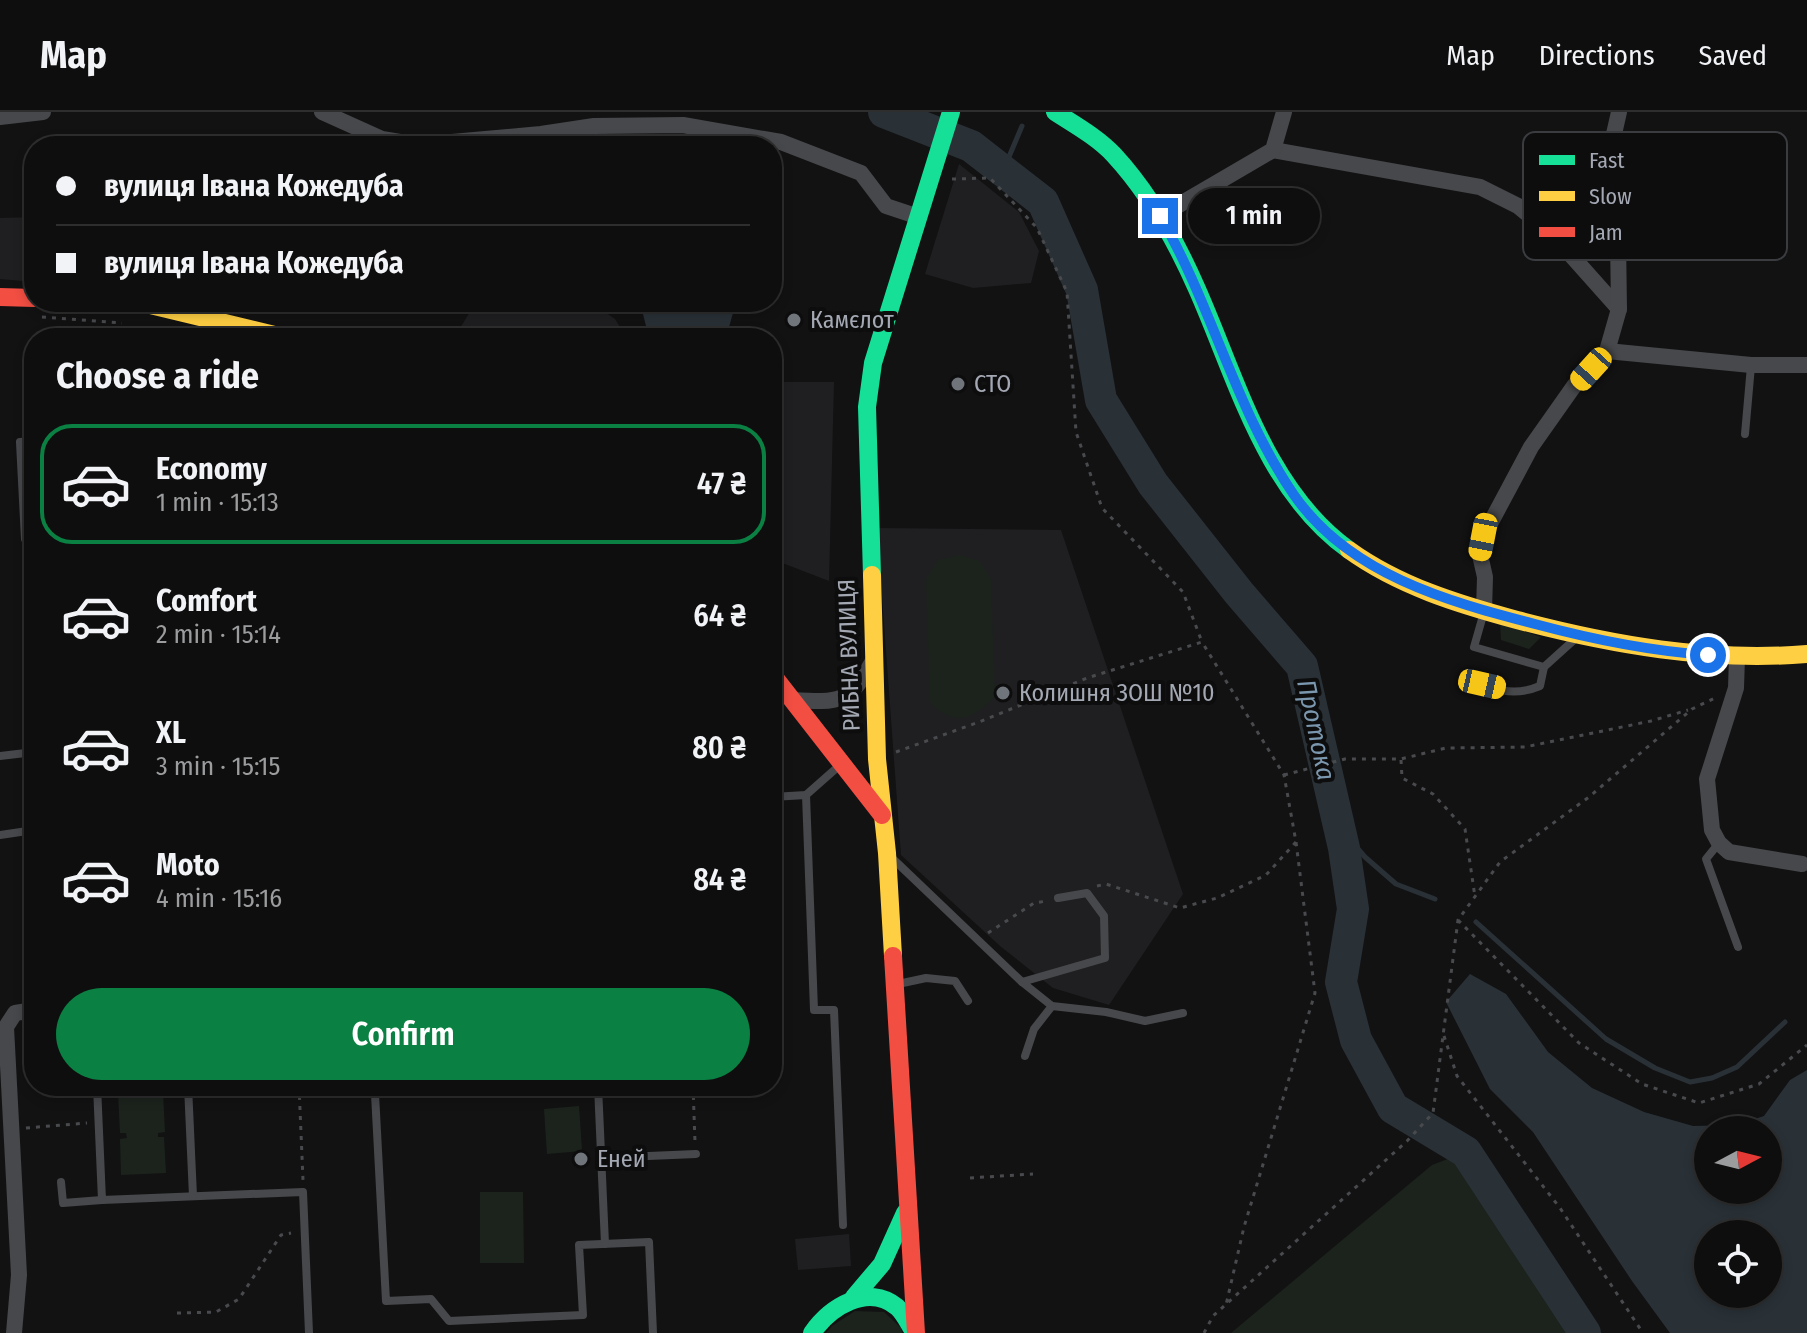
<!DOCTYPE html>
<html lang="en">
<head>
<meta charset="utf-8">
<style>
	:root { --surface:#0e0e0e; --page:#1c1c1c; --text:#f1f3f6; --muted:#9b9c9e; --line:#2e2e2e; --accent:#0b8043 }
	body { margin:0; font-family:"Fira Sans Condensed",sans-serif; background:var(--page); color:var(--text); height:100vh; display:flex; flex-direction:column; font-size:30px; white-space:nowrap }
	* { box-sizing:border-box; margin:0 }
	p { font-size:26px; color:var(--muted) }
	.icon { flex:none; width:44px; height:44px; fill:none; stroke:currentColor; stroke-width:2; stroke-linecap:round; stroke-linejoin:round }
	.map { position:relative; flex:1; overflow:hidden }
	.panel { position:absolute; left:24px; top:216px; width:758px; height:768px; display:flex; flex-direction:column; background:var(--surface); border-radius:32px; box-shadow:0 4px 12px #0003,0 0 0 2px var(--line) }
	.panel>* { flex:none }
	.hud { position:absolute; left:24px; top:24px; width:758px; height:176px; border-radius:32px; box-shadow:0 4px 12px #0003,0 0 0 2px var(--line); display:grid; align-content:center; height:176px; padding:0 32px; background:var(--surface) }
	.needle { width:52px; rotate:83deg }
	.fabs { position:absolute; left:1694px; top:1004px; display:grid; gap:16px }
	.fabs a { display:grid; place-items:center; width:88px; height:88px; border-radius:50%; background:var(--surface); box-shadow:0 4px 12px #0003,0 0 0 2px var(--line); font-size:40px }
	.end { position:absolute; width:36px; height:36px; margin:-18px; border:10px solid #1a73e8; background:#fff; box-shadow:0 0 0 4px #fff }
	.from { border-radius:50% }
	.bubble { position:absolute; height:56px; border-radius:28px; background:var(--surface); box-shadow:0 4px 12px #0003,0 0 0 2px var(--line); font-size:26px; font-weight:600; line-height:56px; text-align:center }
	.car { position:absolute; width:24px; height:48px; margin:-24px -12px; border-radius:10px; box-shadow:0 0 6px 2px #0007; background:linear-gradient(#f5c518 24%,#345 0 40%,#f5c518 0 76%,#345 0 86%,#f5c518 0) }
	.hud b { display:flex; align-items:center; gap:28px; height:76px; font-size:30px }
	.hud b+b { border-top:2px solid var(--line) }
	.hud i { width:20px; height:20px; background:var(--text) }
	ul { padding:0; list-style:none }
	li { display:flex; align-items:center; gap:24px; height:120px; margin:0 16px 12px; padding:0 16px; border:4px solid transparent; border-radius:32px }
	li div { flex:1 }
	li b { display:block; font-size:30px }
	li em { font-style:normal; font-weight:600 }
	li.selected { border-color:var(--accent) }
	li>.icon { width:72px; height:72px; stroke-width:1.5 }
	h2 { padding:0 32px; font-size:36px; line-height:96px }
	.primary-button { display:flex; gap:16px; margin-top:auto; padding:16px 32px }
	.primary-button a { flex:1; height:92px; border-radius:48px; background:var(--accent); color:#fff; font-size:32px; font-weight:600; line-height:92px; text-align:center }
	header { display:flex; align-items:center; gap:48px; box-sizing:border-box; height:112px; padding:0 40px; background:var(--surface); border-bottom:2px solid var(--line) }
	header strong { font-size:38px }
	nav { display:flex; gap:44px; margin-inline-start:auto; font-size:28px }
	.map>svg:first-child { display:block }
	.built { fill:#1f1f21 }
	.green { fill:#1c231d }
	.water { fill:#293137; fill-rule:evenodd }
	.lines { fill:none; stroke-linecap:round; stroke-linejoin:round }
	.stream { stroke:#293137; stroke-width:5 }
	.river { stroke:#293137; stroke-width:32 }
	.path { stroke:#484a4d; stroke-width:3; stroke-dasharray:4 6; stroke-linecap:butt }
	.lane { stroke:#47484b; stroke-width:8 }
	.street { stroke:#47484b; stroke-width:16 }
	.fast { stroke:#16e098; stroke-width:18 }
	.slow { stroke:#ffcf43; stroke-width:18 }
	.jam { stroke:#f24e42; stroke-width:18 }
	.route { stroke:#1a73e8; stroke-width:10 }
	.poi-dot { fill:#70747b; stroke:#0d0d0e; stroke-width:3 }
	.labels { text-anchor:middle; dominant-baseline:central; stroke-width:8; stroke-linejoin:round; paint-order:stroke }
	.poi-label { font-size:24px; fill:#a3a8b3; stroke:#0d0d0e; text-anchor:start }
	.street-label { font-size:24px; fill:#a3a8b3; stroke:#0d0d0e }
	.water-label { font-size:26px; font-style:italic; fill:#7b97ae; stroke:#0d0d0e }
	.key { fill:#0d0d0e; stroke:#3a3c40; stroke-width:2 }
	.key-label { font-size:22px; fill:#a3a8b3 }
</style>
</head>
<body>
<header>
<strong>Map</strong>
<nav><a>Map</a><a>Directions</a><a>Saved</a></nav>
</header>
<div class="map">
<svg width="1807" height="1221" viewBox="0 0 1807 1221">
	<rect width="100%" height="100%" fill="#121213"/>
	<g class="built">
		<path d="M959,52l60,48 20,39 -8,32 -58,5 -48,-14z"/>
		<path d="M34,105v65l-34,-3v-61z"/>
		<path d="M476,190h114l25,17 12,19h-173z"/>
		<path d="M772,270h62l-5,199 -57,-22z"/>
		<path d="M877,416l184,2 122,364 -74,111 -56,-17 -53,-42 -99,-91z"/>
		<path d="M849,1122l2,32 -53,4 -3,-31z"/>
	</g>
	<g class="green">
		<path d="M959,443l21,6 11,18 4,117c-21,23 -41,32 -65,6l-4,-123 12,-19z"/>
		<path d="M1500,511l41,14 -12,12 -28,-9z"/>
		<path d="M163,980l2,40 -7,1v4h6l2,36 -45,2 -1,-36 7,-1 -1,-5h-6l-2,-40z"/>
		<path d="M579,994l3,45 -35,3 -3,-45z"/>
		<path d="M1466,1040l119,181h-354l201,-168z"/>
		<path d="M480,1080h43l1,71h-44z"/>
		<path d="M855,1199l29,1 17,16 1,5h-76l6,-7z"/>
	</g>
	<g class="water">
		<path d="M635,190h101l-10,36h-77l-6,-24z"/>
		<path d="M1470,862l36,20 42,58 44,36 52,24 49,14 44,-1 27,-9 26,-36 17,-10v263h-137l-38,-52 -99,-149 -43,-43 -44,-87zM1708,1018h60v60h-60zM1708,1122h60v60h-60z"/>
	</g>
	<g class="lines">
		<g class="stream">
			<path d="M1003,59l19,-45"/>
			<path d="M1339,715l26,30 31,27 39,15"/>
			<path d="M1476,810l130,117 49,29 35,14 22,-4 25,-11 48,-45"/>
		</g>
		<path class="river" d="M884,0l87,34 72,56 39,88 19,110 52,84 86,109 63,73 42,182 9,61 -12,73 15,58 37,68 73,44 119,181"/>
		<g class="path">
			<path d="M952,67l38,-1 47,50 30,64 9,140 26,76 81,84 19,50"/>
			<path d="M42,205l80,6"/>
			<path d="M896,640l83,-30 108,-44 115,-36 82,133 12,67 19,151 -71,234 -18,78"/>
			<path d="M1401,648l1,18 31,16 32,35 10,68"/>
			<path d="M1284,663l61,-16h56l45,-11 79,-1 126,-26 37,-11"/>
			<path d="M1097,774l9,-2 74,24 37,-10 49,-23 30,-33"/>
			<path d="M1458,808l121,123 63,41 57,19 60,-19 48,-39"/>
			<path d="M988,821l46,-30 13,-2"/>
			<path d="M1444,924l13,40 103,132 83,125"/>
			<path d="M299,974l4,94"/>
			<path d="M693,974l2,56"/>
			<path d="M26,1016l61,-5"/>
			<path d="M970,1066l63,-4"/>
			<path d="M177,1201l39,-1 23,-13 42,-64 10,-2"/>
			<path d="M1204,1221l9,-17 194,-175 26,-28 25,-193 42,-58 89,-65 103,-88 23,-11"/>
		</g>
		<g class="lane">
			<path d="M1745,322l6,-68"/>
			<path d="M34,329l-14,1 5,97h9"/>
			<path d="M1484,500l-10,35 70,20 31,-28"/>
			<path d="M1468,561c22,18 46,24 72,13l4,-19"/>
			<path d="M32,640l2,48"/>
			<path d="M0,644l34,-4"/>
			<path d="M806,683l8,215h20l9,215"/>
			<path d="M772,685l34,-2 34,-30"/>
			<path d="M0,723l34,-5"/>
			<path d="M1719,731l-13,16 32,88"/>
			<path d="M892,746l130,124"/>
			<path d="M1058,786l29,-5 17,23 1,42 -83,24 30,24 54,6 39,9 38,-8"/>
			<path d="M898,872l28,-6 29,3 13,20"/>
			<path d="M1025,944l9,-27 18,-23"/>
			<path d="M97,974l5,114 201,-8 6,141"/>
			<path d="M188,974l5,110"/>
			<path d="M508,974l-133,8 11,207 45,-2 18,22 134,-6 -4,-70 70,-3 4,91"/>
			<path d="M598,974l7,158"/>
			<path d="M601,1046l95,-4"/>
			<path d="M61,1070l2,21 39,-3"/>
		</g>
		<g class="street">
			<path d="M322,0l60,27 36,6 123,-11 53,-8 89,-1 98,17 80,31 25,33 30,10"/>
			<path d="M0,5l43,-5"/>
			<path d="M1273,38l207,37 38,19 36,30 65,73"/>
			<path d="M1160,104l113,-66 11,-38"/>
			<path d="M1607,239l144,14h56"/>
			<path d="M1484,499l1,-34 -5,-22 3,-18 48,-90 43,-61 33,-35 12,-42 -1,-71 -8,-50 4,-54 5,-22"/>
			<path d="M1737,545l-1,31 -29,91 5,51 7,13 10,9 73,12"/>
			<path d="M793,588c47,3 56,3 80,-39"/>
			<path d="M14,1221l5,-58 -13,-248 9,-14 19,-3"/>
		</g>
		<g class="fast">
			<path d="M1055,0c20,13 42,25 59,43 36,39 62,86 83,134 40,90 68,201 152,261"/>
			<path d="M872,463l-5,-168 6,-44 78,-251"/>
			<path d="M854,1185l28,-33 23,-51"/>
			<path d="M812,1221c18,-26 56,-50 85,-26 8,7 12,18 18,26"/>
		</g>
		<g class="slow">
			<path d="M125,190l17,1 145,35"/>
			<path d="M1349,438c50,36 109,54 168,70 95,25 191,42 290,34"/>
			<path d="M872,463l5,184 10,94 6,103"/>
		</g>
		<g class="jam">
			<path d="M0,185l34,1"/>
			<path d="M772,562l110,141"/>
			<path d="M893,844l23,377"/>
		</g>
	</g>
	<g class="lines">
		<path class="route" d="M1160,104c52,89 75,193 134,279 55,79 152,106 241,129 56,15 114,27 173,31"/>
	</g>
	<g class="poi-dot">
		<circle cx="794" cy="208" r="8"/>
		<circle cx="958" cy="272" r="8"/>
		<circle cx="1003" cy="581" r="8"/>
		<circle cx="581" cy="1047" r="8"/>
	</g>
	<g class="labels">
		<g class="poi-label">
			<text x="810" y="208">Камєлот</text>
			<text x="974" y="272">СТО</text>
			<text x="1019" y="581">Колишня ЗОШ №10</text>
			<text x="597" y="1047">Еней</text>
		</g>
		<g class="street-label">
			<text transform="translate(849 543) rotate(-92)">РИБНА ВУЛИЦЯ</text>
		</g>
		<g class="water-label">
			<text transform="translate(1316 618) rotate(78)">Протока</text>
		</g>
	</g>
	<rect x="1523" y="20" width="264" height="128" rx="12" class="key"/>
	<rect x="1539" y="43" width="36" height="10" fill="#16e098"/>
	<rect x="1539" y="79" width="36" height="10" fill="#ffcf43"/>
	<rect x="1539" y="115" width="36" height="10" fill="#f24e42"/>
	<g class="key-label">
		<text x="1589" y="56">Fast</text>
		<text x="1589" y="92">Slow</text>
		<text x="1589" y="128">Jam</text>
	</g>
</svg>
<div class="fabs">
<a><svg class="needle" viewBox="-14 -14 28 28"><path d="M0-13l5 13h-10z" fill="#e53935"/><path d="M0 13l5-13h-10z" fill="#9b9c9e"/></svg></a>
<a><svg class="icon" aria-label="locate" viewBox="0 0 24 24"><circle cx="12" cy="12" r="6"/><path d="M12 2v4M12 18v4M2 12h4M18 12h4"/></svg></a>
</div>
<i class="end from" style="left:1708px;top:543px"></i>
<i class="end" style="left:1160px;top:104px"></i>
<div class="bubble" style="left:1188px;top:76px;width:132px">1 min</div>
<i class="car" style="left:1591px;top:257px;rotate:222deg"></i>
<i class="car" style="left:1483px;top:425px;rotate:191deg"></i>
<i class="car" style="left:1482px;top:572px;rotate:103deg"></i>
<div class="hud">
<b><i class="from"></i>вулиця Івана Кожедуба</b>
<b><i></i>вулиця Івана Кожедуба</b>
</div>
<section class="panel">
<h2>Choose a ride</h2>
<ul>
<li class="selected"><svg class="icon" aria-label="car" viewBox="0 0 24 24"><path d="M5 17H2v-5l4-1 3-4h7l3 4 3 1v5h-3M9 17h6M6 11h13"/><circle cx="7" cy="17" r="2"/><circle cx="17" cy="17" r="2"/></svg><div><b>Economy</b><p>1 min · 15:13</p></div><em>47 ₴</em></li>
<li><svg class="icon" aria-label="car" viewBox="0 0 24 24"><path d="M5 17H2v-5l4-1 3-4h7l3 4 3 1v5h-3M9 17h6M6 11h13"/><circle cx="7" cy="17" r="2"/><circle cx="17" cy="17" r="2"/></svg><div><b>Comfort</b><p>2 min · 15:14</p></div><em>64 ₴</em></li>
<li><svg class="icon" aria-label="car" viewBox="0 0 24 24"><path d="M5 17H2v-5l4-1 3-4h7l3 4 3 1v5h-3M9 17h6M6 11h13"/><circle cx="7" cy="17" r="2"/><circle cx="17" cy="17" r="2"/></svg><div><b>XL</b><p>3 min · 15:15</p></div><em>80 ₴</em></li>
<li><svg class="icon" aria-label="car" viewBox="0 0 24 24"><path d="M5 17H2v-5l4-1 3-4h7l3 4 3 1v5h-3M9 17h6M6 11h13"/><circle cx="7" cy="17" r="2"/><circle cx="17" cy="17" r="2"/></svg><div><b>Moto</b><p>4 min · 15:16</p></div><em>84 ₴</em></li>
</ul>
<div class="primary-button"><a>Confirm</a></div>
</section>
</div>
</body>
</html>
